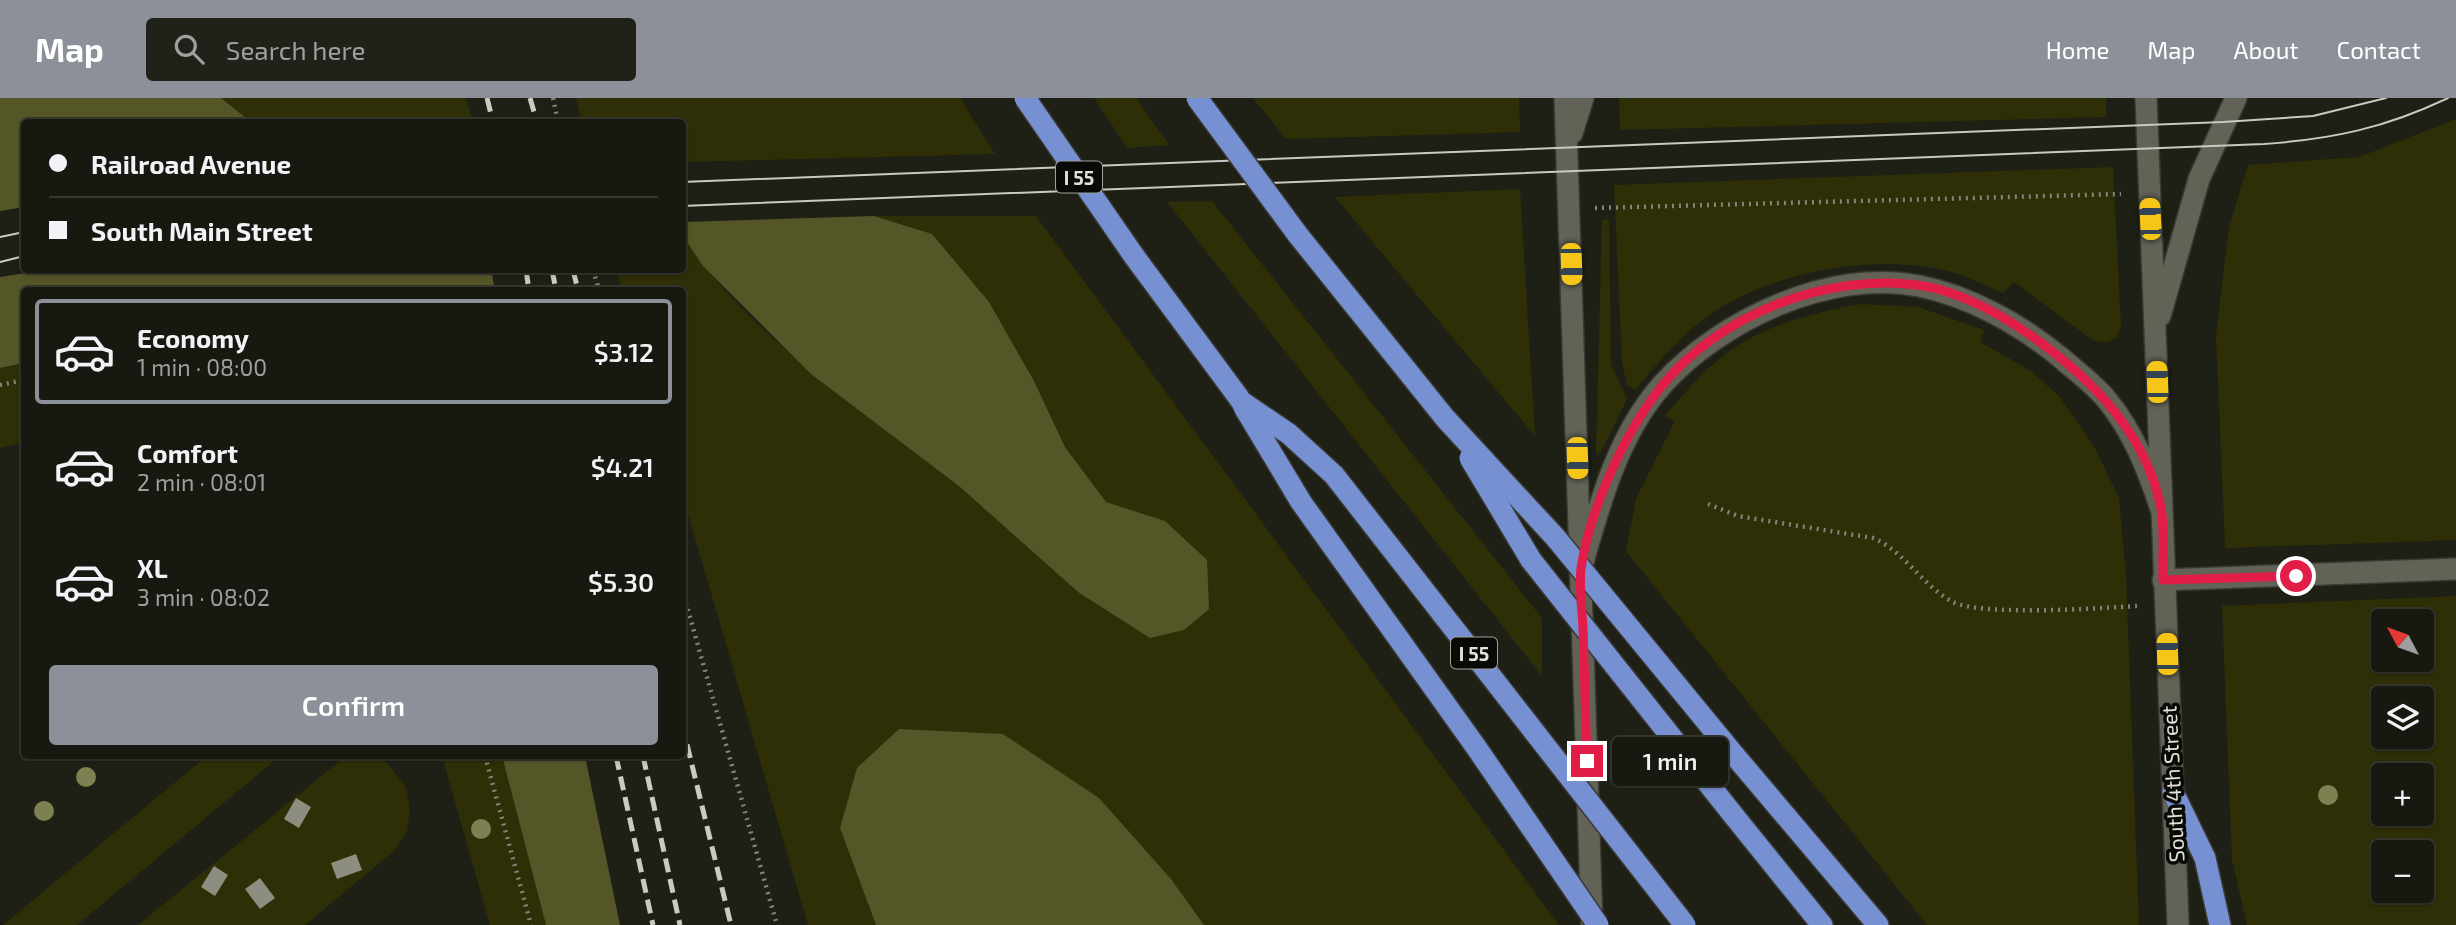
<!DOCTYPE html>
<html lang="en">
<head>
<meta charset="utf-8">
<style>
	:root { --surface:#171810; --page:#202119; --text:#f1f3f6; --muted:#9ea09f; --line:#363730; --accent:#8c9099 }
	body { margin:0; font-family:"Exo 2",sans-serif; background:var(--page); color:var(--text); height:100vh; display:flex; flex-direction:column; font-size:26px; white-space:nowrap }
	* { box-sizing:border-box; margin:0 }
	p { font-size:23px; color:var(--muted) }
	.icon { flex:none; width:38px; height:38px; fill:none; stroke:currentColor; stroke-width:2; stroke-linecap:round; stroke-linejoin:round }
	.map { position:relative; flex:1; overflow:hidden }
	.details { position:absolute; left:21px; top:189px; width:665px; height:472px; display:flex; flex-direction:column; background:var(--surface); border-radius:7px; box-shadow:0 2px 5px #0004,0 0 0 2px var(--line) }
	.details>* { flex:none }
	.guide { position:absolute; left:21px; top:21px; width:665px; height:154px; border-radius:7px; box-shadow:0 2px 5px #0004,0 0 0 2px var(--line); display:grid; align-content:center; height:154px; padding:0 28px; background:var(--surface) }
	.needle { width:46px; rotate:311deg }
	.controls { position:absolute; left:2371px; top:511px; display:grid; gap:14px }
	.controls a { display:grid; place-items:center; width:63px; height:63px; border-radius:7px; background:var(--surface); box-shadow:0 2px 5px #0004,0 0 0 2px var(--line); font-size:35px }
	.end { position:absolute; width:32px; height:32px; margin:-16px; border:9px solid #e11d48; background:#fff; box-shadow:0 0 0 4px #fff }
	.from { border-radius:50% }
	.bubble { position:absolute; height:49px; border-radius:7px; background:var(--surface); box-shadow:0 2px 5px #0004,0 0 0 2px var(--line); font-size:23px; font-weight:600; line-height:49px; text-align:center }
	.car { position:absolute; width:21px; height:42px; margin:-21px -10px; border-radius:9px; box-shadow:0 0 5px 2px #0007; background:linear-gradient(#f5c518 24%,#345 0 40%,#f5c518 0 76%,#345 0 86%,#f5c518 0) }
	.guide b { display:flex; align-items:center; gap:24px; height:66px; font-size:26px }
	.guide b+b { border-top:2px solid var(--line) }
	.guide i { width:18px; height:18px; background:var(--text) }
	ul { padding:12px 0 0; list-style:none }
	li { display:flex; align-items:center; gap:21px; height:105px; margin:0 14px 10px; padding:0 14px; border:4px solid transparent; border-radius:7px }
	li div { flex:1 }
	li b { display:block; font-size:26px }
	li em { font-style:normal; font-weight:600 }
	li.current { border-color:var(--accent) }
	li>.icon { width:63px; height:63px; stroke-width:1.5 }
	.action { display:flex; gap:14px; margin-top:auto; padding:14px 28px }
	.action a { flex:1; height:80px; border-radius:7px; background:var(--accent); color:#fff; font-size:28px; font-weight:600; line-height:80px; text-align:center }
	header { display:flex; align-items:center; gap:42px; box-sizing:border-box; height:98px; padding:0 35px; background:var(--accent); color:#fff }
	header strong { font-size:33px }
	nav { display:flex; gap:38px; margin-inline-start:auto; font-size:24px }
	.search { width:490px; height:63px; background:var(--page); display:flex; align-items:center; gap:18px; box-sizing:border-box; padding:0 24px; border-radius:7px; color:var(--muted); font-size:26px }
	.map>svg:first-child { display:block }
	.green { fill:#2e2e07; fill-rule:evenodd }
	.forest { fill:#555628 }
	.building { fill:#8d8d80 }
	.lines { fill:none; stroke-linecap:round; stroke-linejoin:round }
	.minor-casing { stroke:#383932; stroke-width:24 }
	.tertiary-casing { stroke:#383932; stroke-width:24 }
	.secondary-casing { stroke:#383932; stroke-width:24 }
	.motorway-casing { stroke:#383932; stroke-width:24 }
	.path { stroke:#83847b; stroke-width:4.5; stroke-dasharray:2 5; stroke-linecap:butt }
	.minor { stroke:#626356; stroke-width:21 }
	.tertiary { stroke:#626356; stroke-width:21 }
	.secondary { stroke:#626356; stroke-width:21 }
	.motorway { stroke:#7790d2; stroke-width:21 }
	.tram { stroke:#c9cac3; stroke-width:2 }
	.rail { stroke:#c9cac3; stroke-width:5; stroke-dasharray:14 7; stroke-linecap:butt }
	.motorway-bridge-casing { stroke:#383932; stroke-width:24; stroke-linecap:butt }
	.motorway-bridge { stroke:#7790d2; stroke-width:21 }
	.tree { fill:#7e8052 }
	.route { stroke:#e11d48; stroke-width:9 }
	.labels { text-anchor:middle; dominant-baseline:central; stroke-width:7; stroke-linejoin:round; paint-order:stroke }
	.shield { fill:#090905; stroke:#a0a09a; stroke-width:2 }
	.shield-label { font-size:19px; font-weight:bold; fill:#e0e1da }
	.street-label { font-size:21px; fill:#e0e1da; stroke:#090905 }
</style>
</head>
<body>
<header>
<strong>Map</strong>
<div class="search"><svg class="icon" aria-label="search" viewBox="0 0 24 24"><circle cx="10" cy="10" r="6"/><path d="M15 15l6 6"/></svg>Search here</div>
<nav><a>Home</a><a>Map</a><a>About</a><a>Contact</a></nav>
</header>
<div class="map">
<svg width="2456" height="827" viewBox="0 0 2456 827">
	<rect width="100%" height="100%" fill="#1f2015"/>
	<g class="green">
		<path d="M221,0h245l7,24h-222z"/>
		<path d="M576,0h384l35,56 -312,8 -1,-40h-100z"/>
		<path d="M1094,0h42l33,47 -42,3z"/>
		<path d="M1253,0h266l1,34 -234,7z"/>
		<path d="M1619,0h487v19l-486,13z"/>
		<path d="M2456,21v421l-231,8 -9,-213 13,-108 19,-62 111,-8z"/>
		<path d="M2113,69l8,159 -4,11c-9,6 -15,7 -26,2l-77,-57 -11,11c-18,-7 -37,-17 -55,-22 -74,-18 -175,0 -237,43 -30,20 -53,49 -76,76l-8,-5 -5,-23 -8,-177z"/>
		<path d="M1520,91l15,247 -200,-239z"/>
		<path d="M1212,103l330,417v58l-375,-474z"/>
		<path d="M874,118h162l523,709h-355l-33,-46 -331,-51 36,97h-68l-125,-428 -1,-207h-60l-6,-20h66l1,-34c69,105 180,171 276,249 41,34 80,72 119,107l87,-71 -59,-18 -41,-56 -31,-66 -102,-147z"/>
		<path d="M1609,121l2,145 16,35 -26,53 -5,2 6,-234z"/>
		<path d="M1861,206l57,3 66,23 -4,12 51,29 28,25 36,52 24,50 7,78 13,349h-212l-301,-374 10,-52 39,-78 -10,-5c21,-25 42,-50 69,-68 34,-24 87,-37 127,-44z"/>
		<path d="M24,265v79l-24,6v-80z"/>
		<path d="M2456,498v329h-209l-15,-65 -10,-254zM2384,523h38v39h-38zM2384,600h38v39h-38zM2384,677h38v39h-38zM2384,754h38v39h-38z"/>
		<path d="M207,658h73l-203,169h-74z"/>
		<path d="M346,658h35l25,31 4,22 -3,23 -13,19 -89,74h-167z"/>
		<path d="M442,658h60l44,169h-56z"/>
	</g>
	<g class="forest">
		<path d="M0,0h221l30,24h-227v85l-24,4z"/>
		<path d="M874,118l58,18 57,68 45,79 31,66 41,55 59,19 42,39 2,49 -25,21 -34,8 -72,-46 -119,-106 -148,-112 -108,-108 -20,-30v-14z"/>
		<path d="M47,172h444l4,20h-471v73l-24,5v-91z"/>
		<path d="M899,631l104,5 96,64 72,81 33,46h-328l-36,-97 17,-60z"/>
		<path d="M502,658h83l35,169h-74z"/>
	</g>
	<g class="building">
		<path d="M296,700l15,9 -12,21 -15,-9z"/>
		<path d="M356,756l6,16 -25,9 -6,-16z"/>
		<path d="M214,768l14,9 -13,21 -14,-9z"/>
		<path d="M260,780l15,20 -15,11 -15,-20z"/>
	</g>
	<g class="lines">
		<g class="minor-casing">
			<path id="minor" d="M2163,482l293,-11"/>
		</g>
		<g class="tertiary-casing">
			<path id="tertiary" d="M2173,694l5,133"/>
		</g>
		<g class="secondary-casing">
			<g id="secondary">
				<path d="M1565,0l27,827"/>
				<path d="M2146,0l27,694"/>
				<path d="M1572,35l11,-35"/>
				<path d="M2160,218l39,-137 37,-81"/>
				<path d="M1581,471c18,-63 36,-133 81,-184 58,-65 169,-117 257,-99 51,10 102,39 141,71 16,14 34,27 47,43 27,33 41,70 54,109"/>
			</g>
		</g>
		<g class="motorway-casing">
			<g id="motorway">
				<path d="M1134,158l108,146"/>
				<path d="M1730,652l148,175"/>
				<path d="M2173,694l32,66 15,67"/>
				<path d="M1734,718l88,109"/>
			</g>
		</g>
		<g class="path">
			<path d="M553,0l5,24"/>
			<path d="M1595,110l526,-14"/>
			<path d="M593,172l6,20"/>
			<path d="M0,287l24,-5"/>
			<path d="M1708,406l30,12 135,22c31,13 48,46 78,63 27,16 150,7 186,5"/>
			<path d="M682,491l95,336"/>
			<path d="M485,658l46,169"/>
		</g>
		<use href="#minor" class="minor"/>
		<use href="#tertiary" class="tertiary"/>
		<use href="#secondary" class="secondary"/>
		<use href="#motorway" class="motorway"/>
		<g class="tram">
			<path d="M682,84l1541,-60 90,-6 73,-18"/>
			<path d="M682,108l1582,-62c69,-5 121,-16 184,-46"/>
			<path d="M0,139l24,-5"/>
			<path d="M0,164l24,-6"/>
		</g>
		<g class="rail">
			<path d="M487,0l6,24"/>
			<path d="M530,0l7,24"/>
			<path d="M526,172l3,20"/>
			<path d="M552,172l4,20"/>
			<path d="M573,172l5,20"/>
			<path d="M682,626l49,201"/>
			<path d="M616,658l37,169"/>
			<path d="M643,658l37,169"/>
		</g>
		<g class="motorway-bridge-casing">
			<g id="motorway-bridge">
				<path d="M1025,0l109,158"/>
				<path d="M1197,0l101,137 147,183 110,119 175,213"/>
				<path d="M1242,304l47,32 45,41 351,450"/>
				<path d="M1244,309l57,95 175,245 122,178"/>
				<path d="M1470,360l61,102 203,256"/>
			</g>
		</g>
		<use href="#motorway-bridge" class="motorway-bridge"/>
	</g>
	<g class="tree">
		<circle cx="86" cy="679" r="10"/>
		<circle cx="2328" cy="697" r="10"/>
		<circle cx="44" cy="713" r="10"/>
		<circle cx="481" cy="731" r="10"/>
	</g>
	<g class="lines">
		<path class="route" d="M1587,663c-1,-45 -3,-89 -4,-133 -1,-19 -4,-41 -2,-60 9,-59 43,-134 80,-181 57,-72 165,-114 256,-102 52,7 106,42 146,75 46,38 86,88 98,148 4,23 1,49 2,72l133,-4"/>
	</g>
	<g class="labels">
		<g class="shield">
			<rect x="1056" y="63.5" width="46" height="31" rx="5"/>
			<rect x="1451" y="539.5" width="46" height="31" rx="5"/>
		</g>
		<g class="shield-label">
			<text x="1079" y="79">I 55</text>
			<text x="1474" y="555">I 55</text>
		</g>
		<g class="street-label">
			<text transform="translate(2172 686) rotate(-93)">South 4th Street</text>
		</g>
	</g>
</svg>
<div class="controls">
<a><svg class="needle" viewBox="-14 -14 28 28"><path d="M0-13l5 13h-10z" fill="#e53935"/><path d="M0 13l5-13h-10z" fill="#9ea09f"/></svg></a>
<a><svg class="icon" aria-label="layers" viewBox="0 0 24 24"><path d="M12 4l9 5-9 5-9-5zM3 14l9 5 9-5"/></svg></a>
<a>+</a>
<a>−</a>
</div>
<i class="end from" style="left:2296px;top:478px"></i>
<i class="end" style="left:1587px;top:663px"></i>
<div class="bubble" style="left:1612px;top:639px;width:116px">1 min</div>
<i class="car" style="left:2150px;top:121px;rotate:357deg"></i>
<i class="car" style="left:1571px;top:166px;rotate:178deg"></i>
<i class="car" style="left:2157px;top:284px;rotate:358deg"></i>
<i class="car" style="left:1577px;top:360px;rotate:178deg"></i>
<i class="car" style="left:2167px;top:556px;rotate:358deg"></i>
<div class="guide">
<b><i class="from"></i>Railroad Avenue</b>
<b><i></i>South Main Street</b>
</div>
<section class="details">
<ul>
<li class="current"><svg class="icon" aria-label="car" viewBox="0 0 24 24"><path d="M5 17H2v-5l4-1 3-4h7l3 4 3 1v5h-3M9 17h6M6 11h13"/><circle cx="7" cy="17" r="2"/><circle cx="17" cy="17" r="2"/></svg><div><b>Economy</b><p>1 min · 08:00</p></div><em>$3.12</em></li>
<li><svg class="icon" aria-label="car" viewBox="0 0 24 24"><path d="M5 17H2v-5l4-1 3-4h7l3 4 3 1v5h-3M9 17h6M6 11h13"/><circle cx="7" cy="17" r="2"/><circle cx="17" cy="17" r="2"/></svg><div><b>Comfort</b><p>2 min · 08:01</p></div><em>$4.21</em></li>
<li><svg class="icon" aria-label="car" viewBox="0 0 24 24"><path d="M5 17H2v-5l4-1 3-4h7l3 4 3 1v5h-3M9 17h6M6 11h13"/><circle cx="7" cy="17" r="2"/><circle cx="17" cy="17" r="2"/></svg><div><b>XL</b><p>3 min · 08:02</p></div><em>$5.30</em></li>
</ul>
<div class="action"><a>Confirm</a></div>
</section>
</div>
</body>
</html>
